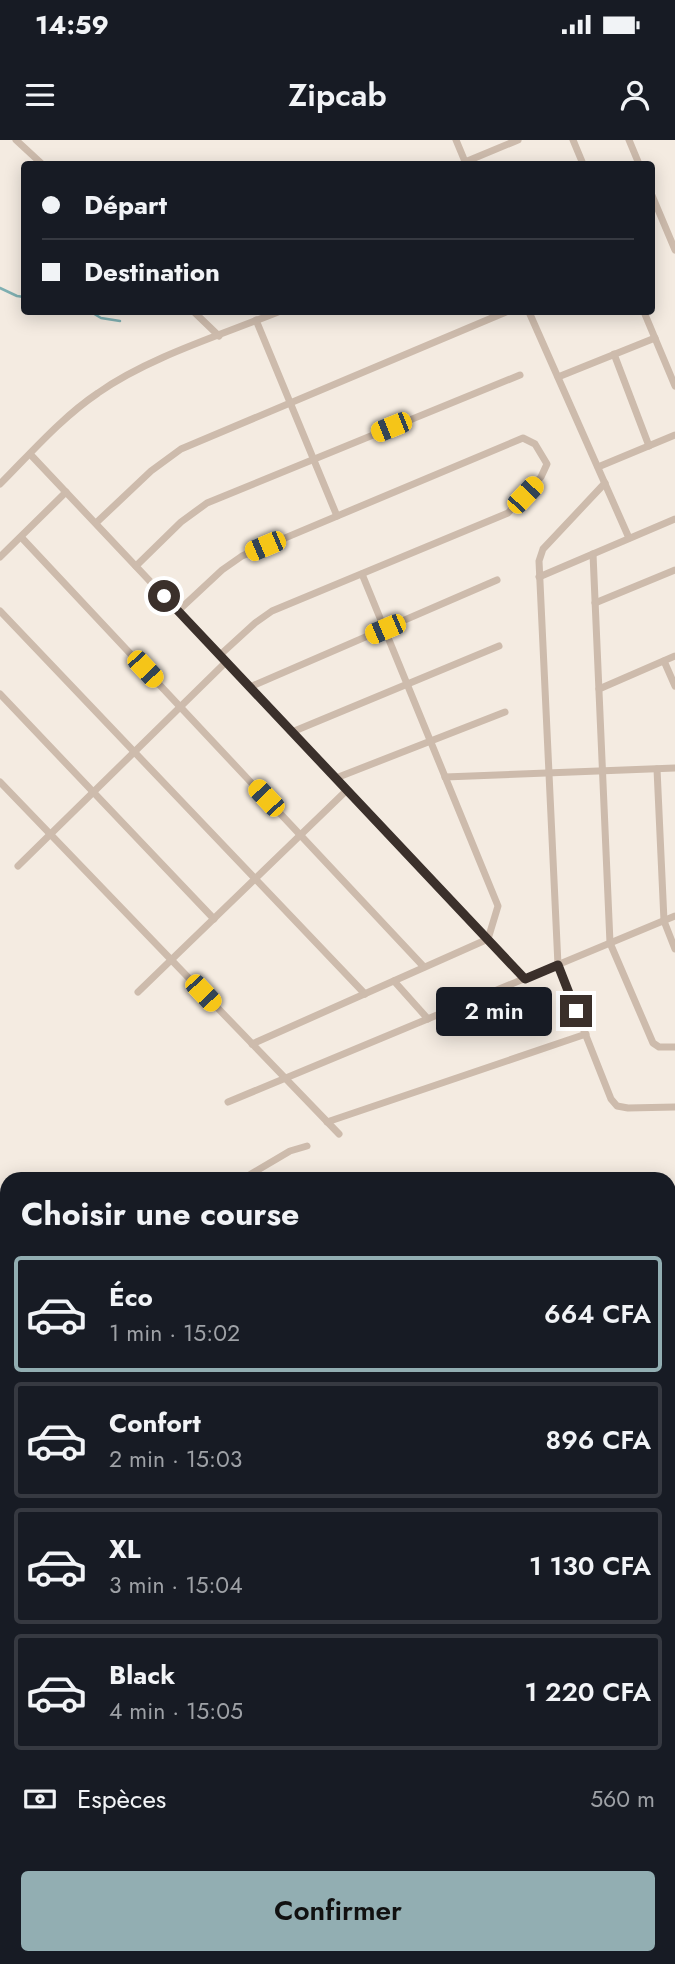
<!DOCTYPE html>
<html lang="fr">
<head>
<meta charset="utf-8">
<style>
	:root { --surface:#171b24; --page:#242831; --text:#f1f3f6; --muted:#9ea1a6; --line:#363941; --accent:#92aeb2 }
	body { margin:0; font-family:Jost,sans-serif; background:var(--page); color:var(--text); height:100vh; display:flex; flex-direction:column; font-size:26px; white-space:nowrap }
	* { box-sizing:border-box; margin:0 }
	p { font-size:23px; color:var(--muted) }
	.icon { flex:none; width:38px; height:38px; fill:none; stroke:currentColor; stroke-width:2; stroke-linecap:round; stroke-linejoin:round }
	.map { position:relative; flex:1; overflow:hidden }
	.sheet { position:absolute; left:0px; top:1032px; width:676px; height:793px; display:flex; flex-direction:column; background:var(--surface); border-radius:21px 21px 0 0; box-shadow:0 4px 18px #0003 }
	.sheet>* { flex:none }
	.top-card { position:absolute; left:21px; top:21px; width:634px; height:154px; border-radius:7px; box-shadow:0 4px 18px #0003; display:grid; align-content:center; height:154px; padding:0 21px; background:var(--surface) }
	.end { position:absolute; width:32px; height:32px; margin:-16px; border:9px solid #3b302b; background:#fff; box-shadow:0 0 0 4px #fff }
	.from { border-radius:50% }
	.bubble { position:absolute; height:49px; border-radius:7px; background:var(--surface); box-shadow:0 4px 18px #0003; font-size:23px; font-weight:600; line-height:49px; text-align:center }
	.car { position:absolute; width:21px; height:42px; margin:-21px -10px; border-radius:9px; box-shadow:0 0 5px 2px #0007; background:linear-gradient(#f5c518 24%,#345 0 40%,#f5c518 0 76%,#345 0 86%,#f5c518 0) }
	.top-card b { display:flex; align-items:center; gap:24px; height:66px; font-size:26px }
	.top-card b+b { border-top:2px solid var(--line) }
	.top-card i { width:18px; height:18px; background:var(--text) }
	ul { padding:0; list-style:none }
	li { display:flex; align-items:center; gap:21px; height:116px; margin:0 14px 10px; padding:0 7px; border:4px solid var(--line); border-radius:7px }
	li div { flex:1 }
	li b { display:block; font-size:26px }
	li em { font-style:normal; font-weight:600 }
	li.on { border-color:var(--accent) }
	li>.icon { width:63px; height:63px; stroke-width:1.5 }
	h2 { padding:0 21px; font-size:32px; line-height:84px }
	.pay { display:flex; align-items:center; gap:18px; height:77px; padding:0 21px; font-size:26px }
	.pay p { margin-inline-start:auto }
	.primary-button { display:flex; gap:14px; margin-top:auto; padding:14px 21px }
	.primary-button a { flex:1; height:80px; border-radius:7px; background:var(--accent); color:#111; font-size:28px; font-weight:600; line-height:80px; text-align:center }
	.status { display:flex; justify-content:space-between; align-items:center; height:49px; padding:0 35px; background:var(--surface); direction:ltr }
	.status svg { height:19px; fill:currentColor }
	header { display:flex; justify-content:space-between; align-items:center; height:91px; padding:0 21px; background:var(--surface); font-size:32px; font-weight:600 }
	.map>svg:first-child { display:block }
	.lines { fill:none; stroke-linecap:round; stroke-linejoin:round }
	.stream { stroke:#7fb0b2; stroke-width:2.5 }
	.minor { stroke:#cdbbac; stroke-width:7 }
	.route { stroke:#3b302b; stroke-width:9 }
</style>
</head>
<body>
<div class="status"><b>14:59</b><svg viewBox="0 0 49 12"><path d="M0 12V9h3v3zM5 12V6h3v6zM10 12V3h3v9zM15 12V0h3v12zM26 1h20v11H26zM47 4h2v5h-2z"/></svg></div>
<header><svg class="icon" aria-label="menu" viewBox="0 0 24 24"><path d="M4 6h16M4 12h16M4 18h16"/></svg>Zipcab<svg class="icon" aria-label="person" viewBox="0 0 24 24"><circle cx="12" cy="8" r="4"/><path d="M4 21q1-7 8-7t8 7"/></svg></header>
<div class="map">
<svg width="675" height="1824" viewBox="0 0 675 1824">
	<rect width="100%" height="100%" fill="#f4ebe1"/>
	<g class="lines">
		<g class="stream">
			<path d="M0,148l17,8 7,1"/>
			<path d="M91,172l10,6 19,3"/>
			<path d="M0,1381l7,4"/>
			<path d="M0,1420l7,3"/>
			<path d="M227,1824l1,-6"/>
		</g>
		<g class="minor">
			<path d="M16,0l26,24"/>
			<path d="M456,0l10,24"/>
			<path d="M573,0l10,24"/>
			<path d="M629,0l10,24"/>
			<path d="M465,22l53,-22"/>
			<path d="M651,53l24,57"/>
			<path d="M194,172l25,24"/>
			<path d="M529,172l100,226"/>
			<path d="M644,172l31,74"/>
			<path d="M256,180l81,196"/>
			<path d="M614,214l35,92"/>
			<path d="M558,237l97,-39"/>
			<path d="M30,314l495,525"/>
			<path d="M598,327l77,-32"/>
			<path d="M605,343l-62,66 -4,12 19,404 53,134 6,7 11,2 47,-1"/>
			<path d="M0,344c31,-31 61,-66 98,-91 49,-35 123,-58 180,-81"/>
			<path d="M96,383l55,-52 30,-22 325,-137"/>
			<path d="M21,397l403,430"/>
			<path d="M593,414l17,389 43,100 6,4h16"/>
			<path d="M0,417l66,-65"/>
			<path d="M136,426l45,-44 26,-19 313,-128"/>
			<path d="M539,437l136,-58"/>
			<path d="M595,463l80,-33"/>
			<path d="M0,471l365,383"/>
			<path d="M178,471l44,-41 20,-14 281,-118 12,6 12,20 -6,13 -33,36 -236,98 -17,12 -35,32"/>
			<path d="M664,521l11,25"/>
			<path d="M250,547l247,-107"/>
			<path d="M599,549l76,-33"/>
			<path d="M0,554l214,225"/>
			<path d="M292,592l207,-86"/>
			<path d="M657,629l7,152 11,28"/>
			<path d="M445,637l230,-9"/>
			<path d="M336,638l169,-66"/>
			<path d="M0,642l339,352"/>
			<path d="M18,726l208,-204"/>
			<path d="M394,841l34,38"/>
			<path d="M138,852l209,-202"/>
			<path d="M252,904l236,-105 10,-33 -136,-332"/>
			<path d="M228,962l447,-186"/>
			<path d="M327,982l259,-88"/>
			<path d="M241,1040l49,-29 17,-5"/>
			<path d="M0,1151l7,-4"/>
			<path d="M0,1393l7,1"/>
			<path d="M633,1818l7,6"/>
			<path d="M653,1818l6,6"/>
		</g>
	</g>
	<g class="lines">
		<path class="route" d="M164,456l361,383 33,-14 18,46"/>
	</g>
</svg>
<i class="end from" style="left:164px;top:456px"></i>
<i class="end" style="left:576px;top:871px"></i>
<div class="bubble" style="left:436px;top:847px;width:116px">2 min</div>
<i class="car" style="left:391px;top:287px;rotate:248deg"></i>
<i class="car" style="left:525px;top:355px;rotate:43deg"></i>
<i class="car" style="left:265px;top:406px;rotate:247deg"></i>
<i class="car" style="left:385px;top:489px;rotate:247deg"></i>
<i class="car" style="left:145px;top:529px;rotate:137deg"></i>
<i class="car" style="left:266px;top:658px;rotate:317deg"></i>
<i class="car" style="left:203px;top:853px;rotate:137deg"></i>
<div class="top-card">
<b><i class="from"></i>Départ</b>
<b><i></i>Destination</b>
</div>
<section class="sheet">
<h2>Choisir une course</h2>
<ul>
<li class="on"><svg class="icon" aria-label="car" viewBox="0 0 24 24"><path d="M5 17H2v-5l4-1 3-4h7l3 4 3 1v5h-3M9 17h6M6 11h13"/><circle cx="7" cy="17" r="2"/><circle cx="17" cy="17" r="2"/></svg><div><b>Éco</b><p>1 min · 15:02</p></div><em>664 CFA</em></li>
<li><svg class="icon" aria-label="car" viewBox="0 0 24 24"><path d="M5 17H2v-5l4-1 3-4h7l3 4 3 1v5h-3M9 17h6M6 11h13"/><circle cx="7" cy="17" r="2"/><circle cx="17" cy="17" r="2"/></svg><div><b>Confort</b><p>2 min · 15:03</p></div><em>896 CFA</em></li>
<li><svg class="icon" aria-label="car" viewBox="0 0 24 24"><path d="M5 17H2v-5l4-1 3-4h7l3 4 3 1v5h-3M9 17h6M6 11h13"/><circle cx="7" cy="17" r="2"/><circle cx="17" cy="17" r="2"/></svg><div><b>XL</b><p>3 min · 15:04</p></div><em>1 130 CFA</em></li>
<li><svg class="icon" aria-label="car" viewBox="0 0 24 24"><path d="M5 17H2v-5l4-1 3-4h7l3 4 3 1v5h-3M9 17h6M6 11h13"/><circle cx="7" cy="17" r="2"/><circle cx="17" cy="17" r="2"/></svg><div><b>Black</b><p>4 min · 15:05</p></div><em>1 220 CFA</em></li>
</ul>
<div class="pay"><svg class="icon" aria-label="cash" viewBox="0 0 24 24"><path d="M3 7h18v10H3z"/><circle cx="12" cy="12" r="2"/></svg>Espèces<p>560 m</p></div>
<div class="primary-button"><a>Confirmer</a></div>
</section>
</div>
</body>
</html>
